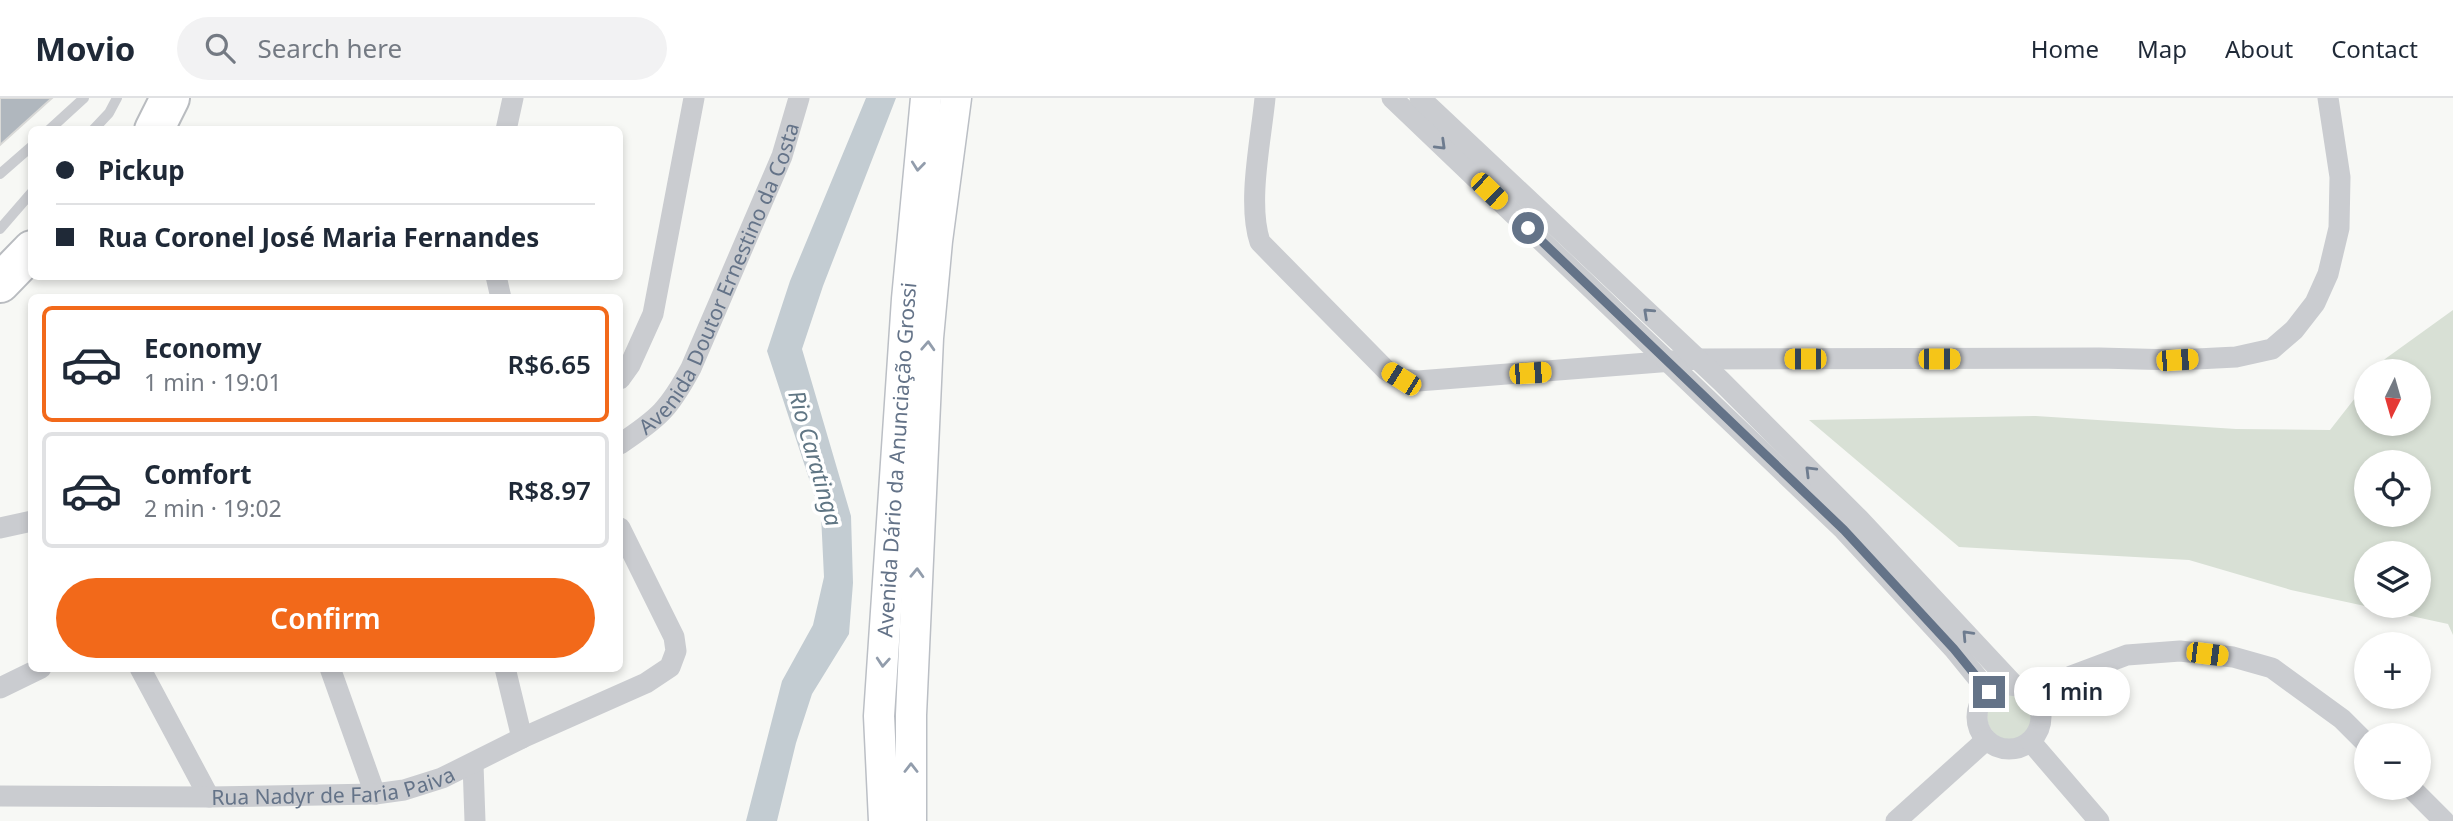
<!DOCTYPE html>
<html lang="en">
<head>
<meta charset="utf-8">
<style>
	:root { --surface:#fff; --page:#f2f2f3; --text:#1f2937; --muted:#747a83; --line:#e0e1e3; --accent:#f2691a }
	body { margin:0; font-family:"Noto Sans",sans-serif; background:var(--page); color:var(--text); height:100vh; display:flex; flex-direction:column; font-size:26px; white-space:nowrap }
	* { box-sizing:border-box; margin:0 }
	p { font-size:23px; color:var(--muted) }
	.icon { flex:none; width:38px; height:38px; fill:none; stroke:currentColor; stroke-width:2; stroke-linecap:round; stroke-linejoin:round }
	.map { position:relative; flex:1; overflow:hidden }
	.details { position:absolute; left:28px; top:196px; width:595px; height:378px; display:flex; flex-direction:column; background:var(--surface); border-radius:10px; box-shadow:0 4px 10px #0003 }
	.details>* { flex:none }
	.hud { position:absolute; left:28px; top:28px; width:595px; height:154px; border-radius:10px; box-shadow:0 4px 10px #0003; display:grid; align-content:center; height:154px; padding:0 28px; background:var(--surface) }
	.needle { width:46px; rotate:185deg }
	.controls { position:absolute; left:2354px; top:261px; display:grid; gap:14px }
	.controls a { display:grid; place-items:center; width:77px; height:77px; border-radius:50%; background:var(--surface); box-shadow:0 4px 10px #0003; font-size:35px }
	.end { position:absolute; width:32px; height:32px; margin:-16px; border:9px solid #647388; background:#fff; box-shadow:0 0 0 4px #fff }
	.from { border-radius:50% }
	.bubble { position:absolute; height:49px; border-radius:24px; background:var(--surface); box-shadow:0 4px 10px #0003; font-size:23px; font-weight:600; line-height:49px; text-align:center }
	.car { position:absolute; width:21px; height:42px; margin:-21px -10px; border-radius:9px; box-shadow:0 0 5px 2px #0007; background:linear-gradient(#f5c518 24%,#345 0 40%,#f5c518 0 76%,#345 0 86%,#f5c518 0) }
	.hud b { display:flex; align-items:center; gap:24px; height:66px; font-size:26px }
	.hud b+b { border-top:2px solid var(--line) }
	.hud i { width:18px; height:18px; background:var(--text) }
	ul { padding:12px 0 0; list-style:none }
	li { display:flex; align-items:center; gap:21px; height:116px; margin:0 14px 10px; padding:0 14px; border:4px solid var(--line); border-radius:10px }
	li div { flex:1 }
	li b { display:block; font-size:26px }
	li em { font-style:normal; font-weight:600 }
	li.current { border-color:var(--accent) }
	li>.icon { width:63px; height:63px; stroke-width:1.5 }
	.button { display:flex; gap:14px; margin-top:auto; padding:14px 28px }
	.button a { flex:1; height:80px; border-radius:42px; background:var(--accent); color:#fff; font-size:28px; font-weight:600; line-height:80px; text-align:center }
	header { display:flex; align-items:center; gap:42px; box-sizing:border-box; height:98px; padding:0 35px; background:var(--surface); border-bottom:2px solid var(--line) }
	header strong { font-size:33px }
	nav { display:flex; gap:38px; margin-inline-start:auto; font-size:24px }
	.search { width:490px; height:63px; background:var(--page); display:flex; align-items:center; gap:18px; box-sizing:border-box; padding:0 24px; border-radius:38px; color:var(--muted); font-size:26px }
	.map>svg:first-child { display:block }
	.green { fill:#d8e0d5; fill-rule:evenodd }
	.water { fill:#c3ccd2 }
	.building { fill:#b0b7be; stroke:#d9d9d7; stroke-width:2 }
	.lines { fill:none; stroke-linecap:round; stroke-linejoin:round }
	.secondary-casing { stroke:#bbbfc5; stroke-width:33 }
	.highway-casing { stroke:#b9bcc0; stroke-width:42 }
	.lane { stroke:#caccd0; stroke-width:10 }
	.street { stroke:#caccd0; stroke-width:21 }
	.secondary { stroke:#fff; stroke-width:30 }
	.highway { stroke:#fff; stroke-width:38 }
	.oneway { stroke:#6e7c8f }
	.oneway2 { stroke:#929dac }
	.route { stroke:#647388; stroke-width:9 }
	.labels { text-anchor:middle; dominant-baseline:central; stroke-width:7; stroke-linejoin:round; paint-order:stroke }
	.street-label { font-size:21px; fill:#647388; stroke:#fff }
	.water-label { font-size:23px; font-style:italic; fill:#607684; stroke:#fff }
</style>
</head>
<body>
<header>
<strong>Movio</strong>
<div class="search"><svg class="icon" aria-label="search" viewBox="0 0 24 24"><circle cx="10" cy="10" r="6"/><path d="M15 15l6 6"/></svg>Search here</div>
<nav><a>Home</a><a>Map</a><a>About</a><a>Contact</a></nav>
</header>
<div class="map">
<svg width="2453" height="723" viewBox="0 0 2453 723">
	<rect width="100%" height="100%" fill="#f7f8f5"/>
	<g class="green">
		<path d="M2453,212v325l-5,-11 -157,-34 -102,-30 -230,-13 -150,-127 227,-4 200,13 94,1 36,-46v40h52v-53h-42l9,-12zM2366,364h52v52h-52zM2366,455h52v53h-52z"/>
		<circle cx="2011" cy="618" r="24"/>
	</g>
	<path class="water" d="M866,0h30l-73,188 -21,63 49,167 2,67 -4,51 -37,60 -16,49 -19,78h-31l36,-140 31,-56 11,-48 -3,-62 -54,-164 23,-70z"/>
	<path class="building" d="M0,0h52l-52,47z"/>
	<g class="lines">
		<g class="secondary-casing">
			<g id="secondary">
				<path id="s3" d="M884,723l-5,-105 28,-417 19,-201"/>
				<path d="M911,723v-106l17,-377 9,-97 19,-143"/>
			</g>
		</g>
		<g class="highway-casing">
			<g id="highway">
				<path d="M154,32l16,-32"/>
				<path d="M0,185l32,-33"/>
			</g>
		</g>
		<g class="lane">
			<path d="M49,32l35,-32"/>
			<path d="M93,32l16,-17 8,-15"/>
			<path d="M0,76l32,-28"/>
			<path d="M0,131l32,-37"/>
		</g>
		<g class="street">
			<path d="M1265,0c-4,42 -18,105 -5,144l126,128 15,9 17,2 280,-22 401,-1 78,2 59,-3 36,-8 22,-19 21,-27 13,-29 11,-46 1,-51 -12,-79"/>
			<path d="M1392,0l452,432 110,119 35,43"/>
			<path d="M1420,0l301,283 138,138 155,166"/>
			<path d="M506,32l7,-32"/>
			<path d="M496,178l5,22"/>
			<path d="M620,281l10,-14 23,-51 41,-216"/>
			<path id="s1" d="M620,346c39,-26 49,-35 71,-76l91,-212 17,-58"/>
			<path d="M0,430l32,-7"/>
			<path d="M140,570l69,129"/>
			<path d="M330,570l45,126"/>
			<path d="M505,570l17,70"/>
			<circle cx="2009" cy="619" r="32"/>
			<path d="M0,590l41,-20"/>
			<path d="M2035,600l36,-22 56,-21 53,-4 53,6 39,11 70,51 24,24"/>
			<path d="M2031,644l68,79"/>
			<path d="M473,666l2,57"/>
			<path d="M2411,690l33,33"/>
			<path id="s2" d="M0,698l209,1 166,-3 29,-4 38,-12 80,-40 124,-55 24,-16 6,-16 -2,-14 -54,-109"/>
			<path d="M1896,723l90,-81"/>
		</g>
		<use href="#secondary" class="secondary"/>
		<use href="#highway" class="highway"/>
	</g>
	<defs><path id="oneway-chevron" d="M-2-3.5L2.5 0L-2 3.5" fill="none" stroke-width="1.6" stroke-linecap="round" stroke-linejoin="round" transform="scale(1.75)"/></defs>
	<g class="oneway">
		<use href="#oneway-chevron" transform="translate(1441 47) rotate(44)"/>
		<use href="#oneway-chevron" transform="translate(1648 215) rotate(-137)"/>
		<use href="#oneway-chevron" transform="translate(1810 373) rotate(-135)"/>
		<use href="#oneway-chevron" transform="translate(1967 537) rotate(-133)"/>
	</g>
	<g class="oneway2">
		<use href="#oneway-chevron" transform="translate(918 68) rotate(96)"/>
		<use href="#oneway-chevron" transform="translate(928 248) rotate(-87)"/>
		<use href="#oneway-chevron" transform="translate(917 475) rotate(-88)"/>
		<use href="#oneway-chevron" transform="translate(883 564) rotate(94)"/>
		<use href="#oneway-chevron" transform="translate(911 670) rotate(-90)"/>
	</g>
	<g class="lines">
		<path class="route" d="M1528,130l316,302 110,119 35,43"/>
	</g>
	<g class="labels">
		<g class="street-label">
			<text stroke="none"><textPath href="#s1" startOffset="198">Avenida Doutor Ernestino da Costa</textPath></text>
			<text stroke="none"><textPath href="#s3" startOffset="362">Avenida Dário da Anunciação Grossi</textPath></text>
			<text stroke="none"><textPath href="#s2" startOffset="334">Rua Nadyr de Faria Paiva</textPath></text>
		</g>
		<g class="water-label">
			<text transform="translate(816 360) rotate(74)">Rio Caratinga</text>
		</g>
	</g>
</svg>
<div class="controls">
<a><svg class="needle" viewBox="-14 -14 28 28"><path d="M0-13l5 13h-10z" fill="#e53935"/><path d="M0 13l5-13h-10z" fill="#747a83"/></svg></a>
<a><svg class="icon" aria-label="locate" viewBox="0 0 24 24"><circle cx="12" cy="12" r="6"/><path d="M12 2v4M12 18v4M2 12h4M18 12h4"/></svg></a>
<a><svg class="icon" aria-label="layers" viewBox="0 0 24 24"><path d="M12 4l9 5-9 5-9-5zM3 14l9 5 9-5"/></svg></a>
<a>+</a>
<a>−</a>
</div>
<i class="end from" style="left:1528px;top:130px"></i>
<i class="end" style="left:1989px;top:594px"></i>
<div class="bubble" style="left:2014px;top:569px;width:116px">1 min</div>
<i class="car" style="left:1489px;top:93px;rotate:134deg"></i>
<i class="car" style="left:1805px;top:261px;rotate:270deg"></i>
<i class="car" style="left:1939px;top:261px;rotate:90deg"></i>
<i class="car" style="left:2177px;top:262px;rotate:86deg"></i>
<i class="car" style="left:1530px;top:275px;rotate:86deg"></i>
<i class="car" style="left:1401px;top:281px;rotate:302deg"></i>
<i class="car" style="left:2207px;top:556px;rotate:97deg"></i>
<div class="hud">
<b><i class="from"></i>Pickup</b>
<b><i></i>Rua Coronel José Maria Fernandes</b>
</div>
<section class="details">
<ul>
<li class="current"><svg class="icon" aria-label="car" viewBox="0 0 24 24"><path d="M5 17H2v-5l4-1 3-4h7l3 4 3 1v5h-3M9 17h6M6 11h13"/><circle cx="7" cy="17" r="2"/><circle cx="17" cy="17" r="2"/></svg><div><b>Economy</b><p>1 min · 19:01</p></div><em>R$6.65</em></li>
<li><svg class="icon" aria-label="car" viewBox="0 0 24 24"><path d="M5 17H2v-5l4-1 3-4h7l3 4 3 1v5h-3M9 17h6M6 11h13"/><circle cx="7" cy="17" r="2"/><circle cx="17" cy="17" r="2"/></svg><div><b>Comfort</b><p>2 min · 19:02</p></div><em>R$8.97</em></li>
</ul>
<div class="button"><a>Confirm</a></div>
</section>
</div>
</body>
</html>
